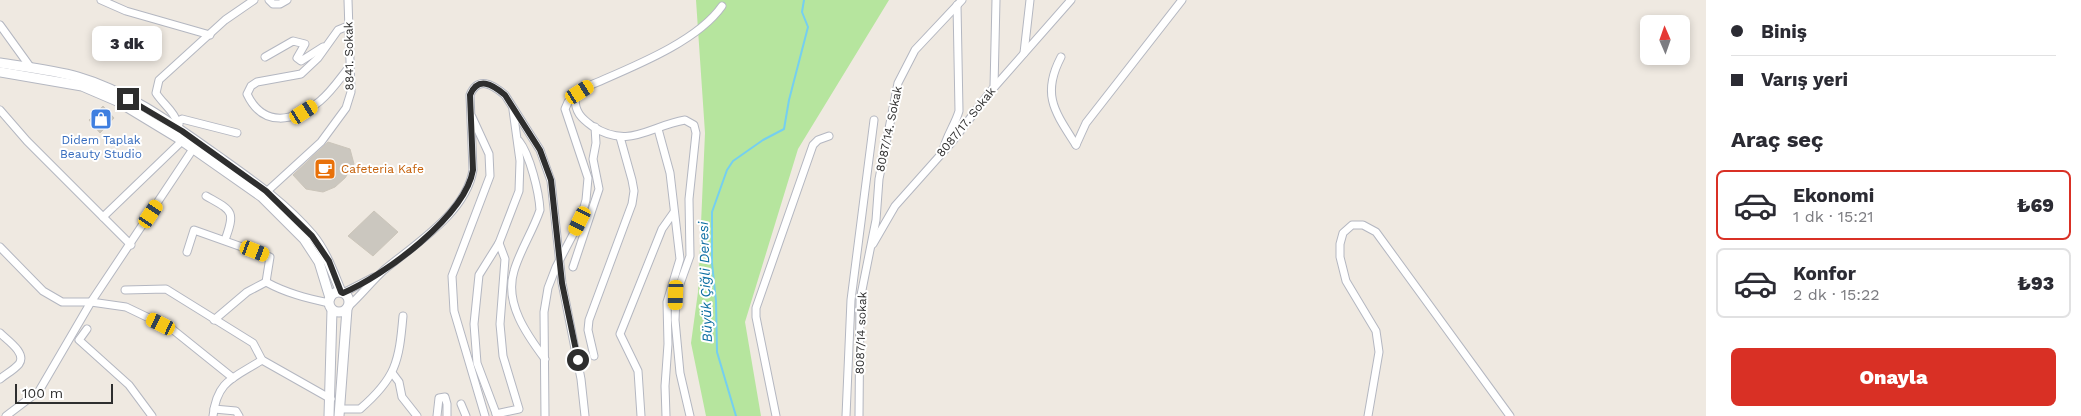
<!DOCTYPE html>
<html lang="tr">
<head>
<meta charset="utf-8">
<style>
	:root { --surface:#fff; --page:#f2f2f3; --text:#2b2b33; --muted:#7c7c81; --line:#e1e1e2; --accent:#d93025 }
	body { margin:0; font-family:"Work Sans",sans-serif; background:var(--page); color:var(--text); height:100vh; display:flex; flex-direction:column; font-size:19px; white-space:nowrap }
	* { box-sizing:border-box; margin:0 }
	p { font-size:16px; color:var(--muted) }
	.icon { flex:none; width:28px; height:28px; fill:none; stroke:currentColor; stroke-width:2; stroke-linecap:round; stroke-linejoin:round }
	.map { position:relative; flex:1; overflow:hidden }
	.panel { display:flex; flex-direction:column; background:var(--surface); width:375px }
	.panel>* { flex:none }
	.top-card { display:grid; align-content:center; height:110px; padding:0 25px; background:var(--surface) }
	.needle { width:32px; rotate:358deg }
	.fabs { position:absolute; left:1640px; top:15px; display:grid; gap:10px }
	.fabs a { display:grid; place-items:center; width:50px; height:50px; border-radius:8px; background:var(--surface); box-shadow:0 2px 8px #0003; font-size:25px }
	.scale { position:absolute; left:15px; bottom:12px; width:98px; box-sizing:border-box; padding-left:5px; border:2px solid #2e2e2e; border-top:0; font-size:14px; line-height:18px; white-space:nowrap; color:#2e2e2e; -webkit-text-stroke:4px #fff; paint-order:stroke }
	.end { position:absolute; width:22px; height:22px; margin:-11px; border:6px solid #2e2e2e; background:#fff; box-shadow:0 0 0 2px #fff }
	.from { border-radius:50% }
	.bubble { position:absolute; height:35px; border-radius:8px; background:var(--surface); box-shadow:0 2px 8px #0003; font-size:16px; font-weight:800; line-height:35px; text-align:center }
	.car { position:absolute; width:15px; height:30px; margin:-15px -8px; border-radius:6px; box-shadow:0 0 4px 1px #0007; background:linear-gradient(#f5c518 24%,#345 0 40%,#f5c518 0 76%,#345 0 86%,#f5c518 0) }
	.top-card b { display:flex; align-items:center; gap:18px; height:48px; font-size:19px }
	.top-card b+b { border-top:1px solid var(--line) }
	.top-card i { width:12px; height:12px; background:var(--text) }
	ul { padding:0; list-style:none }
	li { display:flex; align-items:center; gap:15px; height:70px; margin:0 10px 8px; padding:0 15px; border:2px solid var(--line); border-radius:8px }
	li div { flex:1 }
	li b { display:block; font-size:19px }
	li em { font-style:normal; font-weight:800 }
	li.selected { border-color:var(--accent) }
	li>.icon { width:45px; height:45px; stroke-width:1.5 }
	h2 { padding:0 25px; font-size:22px; line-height:60px }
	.cta { display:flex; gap:10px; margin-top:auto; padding:10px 25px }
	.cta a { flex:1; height:58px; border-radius:8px; background:var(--accent); color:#fff; font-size:20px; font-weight:800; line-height:58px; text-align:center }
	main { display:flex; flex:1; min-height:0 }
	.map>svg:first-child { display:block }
	.green { fill:#b6e59e }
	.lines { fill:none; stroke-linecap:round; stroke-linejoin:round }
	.stream { stroke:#75cff0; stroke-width:2 }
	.building { fill:#cbc7bf; stroke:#cbc5ba }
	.minor-casing { stroke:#b4b7c1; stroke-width:9 }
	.tertiary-casing { stroke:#b4b7c1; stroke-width:11 }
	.minor { stroke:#fff; stroke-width:7 }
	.tertiary { stroke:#fff; stroke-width:9 }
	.route { stroke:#2e2e2e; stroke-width:6 }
	.labels { text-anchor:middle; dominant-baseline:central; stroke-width:4; stroke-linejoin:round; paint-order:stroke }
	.street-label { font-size:12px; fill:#2e2e2e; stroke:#fff }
	.shop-label { font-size:12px; fill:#366cbe; stroke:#fff }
	.food-label { font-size:12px; fill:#c56008; stroke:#fff; text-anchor:start }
	.water-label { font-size:14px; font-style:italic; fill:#0d6fa3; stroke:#fff }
</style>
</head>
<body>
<main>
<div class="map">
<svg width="1706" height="416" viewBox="0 0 1706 416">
	<rect width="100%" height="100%" fill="#efe9e1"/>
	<path class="green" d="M696,0h193l-91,149 -53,173 16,94h-55l-15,-73 7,-51 7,-159z"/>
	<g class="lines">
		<path class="stream" d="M736,416l-19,-64 -1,-51 -4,-38v-51l15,-42 6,-9 30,-21 21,-11 5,-29 19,-73 -6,-15 2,-12"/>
	</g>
	<g class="building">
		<path d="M103,106l11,12 -14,15 -11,-13z"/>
		<path d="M328,142l22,7 4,15 -9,14 -10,9 -12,5 -17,-3 -13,-14z"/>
		<path d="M374,211l24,21 -25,24 -25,-20z"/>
	</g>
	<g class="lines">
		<g class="minor-casing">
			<g id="minor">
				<path d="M101,0l25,11 84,24"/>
				<path d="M269,0l4,4h7l7,-4"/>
				<path d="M0,25l31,43"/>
				<path d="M348,26l-10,4 -20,28 -17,16 -44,8 -6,4 -4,8c16,34 47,28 73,7 12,-10 21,-24 30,-35"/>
				<path d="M1024,53l6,-53"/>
				<path d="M265,57l28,-16 12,3 -8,14 4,3 22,-14"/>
				<path d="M1061,57c-20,38 -6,55 15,88"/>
				<path d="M994,87l2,-87"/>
				<path d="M0,110l27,31 104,104"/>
				<path d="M472,117l17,37 1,22 -38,100 2,35 31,105"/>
				<path d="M177,122c-3,-11 -15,-19 -21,-29l3,-13 66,-60 29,-20"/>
				<path d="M179,124l-2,-2 5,-3 55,14"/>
				<path d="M658,129l12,44 10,86 -13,43 1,42 -3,42 1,30"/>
				<path d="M519,141c11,14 20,51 21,69 -7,21 -20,40 -26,61 -10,32 13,64 31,88"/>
				<path d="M1076,145l10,-22 96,-123"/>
				<path d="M943,151c3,-15 12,-26 16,-40l-2,-106"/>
				<path d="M263,195l58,-53 25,-34 5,-16 -3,-92"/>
				<path d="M206,196c26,15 30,14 19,44"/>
				<path d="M103,217l79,-76"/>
				<path d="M873,244l22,-38 57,-64 38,-50 81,-92"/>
				<path d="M0,247l43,44 19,11h29l35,5 46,22 61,49"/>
				<path d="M187,252l7,-22 76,27 -4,25"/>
				<path d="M573,267l26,-78 -6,-30 3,-16 -1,-16"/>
				<path d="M125,290l41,-1 87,54 9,17 69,39"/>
				<path d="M343,293l31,-16"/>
				<path d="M349,306c12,-11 23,-25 35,-36 31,-26 82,-57 89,-100l-3,-75c8,-19 22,-11 35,0l35,55 11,31 11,102 19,96 4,37"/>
				<path d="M214,320l33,-28 19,-10c20,11 40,16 63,21"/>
				<path d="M87,329l-8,11 50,45 23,31"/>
				<path d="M0,333c7,7 27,20 19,31 -5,6 -13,10 -19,15"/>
				<path d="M594,356l-6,-26 1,-10 43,-116 2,-13 -2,-11 -12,-43"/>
				<path d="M393,374l6,8 3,15 15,19"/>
				<path d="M461,404l5,12"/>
				<path d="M214,409l22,2 3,5"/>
				<path d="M340,409h20c36,-31 39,-47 43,-93"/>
				<path d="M496,414l23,-5 -16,-53 -3,-32 5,-65 -6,-16"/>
				<path d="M6,416l33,-25 52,-89 102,-153"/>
				<path d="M213,416c4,-36 21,-38 49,-56"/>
				<path d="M437,416l2,-18 6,-1 2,7v12"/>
				<path d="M497,416l-20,-53 -3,-39 5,-49 20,-32 20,-52 1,-30 -7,-51"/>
				<path d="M545,416l-1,-104 4,-24 8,-21 24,-46 6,-21 2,-22 -23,-69 3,-7 7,-4"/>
				<path d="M641,416l-3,-45 -18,-37 42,-105 12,-17"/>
				<path d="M690,416l-10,-43 -5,-53 1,-25 14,-39 -1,-57 7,-66 -2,-8 -9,-5c-36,6 -56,30 -93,6 -11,-8 -17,-14 -17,-28l4,-6 12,-7c41,-18 106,-43 131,-79"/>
				<path d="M776,416l-20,-99v-9l57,-163 5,-5 11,-4"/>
				<path d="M846,416l5,-116 23,-180"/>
				<path d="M859,416l1,-116 16,-80 3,-41 19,-96 17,-33 47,-50"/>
				<path d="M1368,416l11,-64 -3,-21 -30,-50 -6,-24v-13l3,-11 9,-8h11l13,7 134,184"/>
			</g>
		</g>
		<g class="tertiary-casing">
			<g id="tertiary">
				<path d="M0,63c26,4 53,7 78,14 49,14 94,47 135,76 35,25 71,49 99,82 14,17 21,38 29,57"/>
				<path d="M0,72l82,14 35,15 61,37 84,59 42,42 15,23 11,36"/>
				<circle cx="339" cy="302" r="10"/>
				<path d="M329,416l3,-106"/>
				<path d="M339,416l8,-107"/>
			</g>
		</g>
		<use href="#minor" class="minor"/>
		<use href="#tertiary" class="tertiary"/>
	</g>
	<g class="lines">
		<path class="route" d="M128,99l54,32 84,60 46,45 17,25 12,31 2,1c41,-17 122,-77 130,-123l-3,-75c8,-19 22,-11 35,0l35,55 11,30 11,103 16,77"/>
	</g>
	<defs>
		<g id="shop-square" transform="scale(1.125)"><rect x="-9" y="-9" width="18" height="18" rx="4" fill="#3f7fe0" stroke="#fff"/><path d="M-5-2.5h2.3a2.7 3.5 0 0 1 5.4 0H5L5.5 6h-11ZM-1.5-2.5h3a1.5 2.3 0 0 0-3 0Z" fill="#fff"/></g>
		<g id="cafe-square" transform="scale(1.125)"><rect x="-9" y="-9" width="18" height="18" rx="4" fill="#e8710a" stroke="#fff"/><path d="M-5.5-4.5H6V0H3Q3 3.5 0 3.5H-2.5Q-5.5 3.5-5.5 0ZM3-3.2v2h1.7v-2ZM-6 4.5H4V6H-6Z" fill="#fff"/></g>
	</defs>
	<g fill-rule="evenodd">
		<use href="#shop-square" x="101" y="119"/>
		<use href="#cafe-square" x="325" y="169"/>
	</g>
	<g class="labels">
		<g class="street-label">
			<text transform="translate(349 56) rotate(-91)">8841. Sokak</text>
			<text transform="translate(966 122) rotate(-51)">8087/17. Sokak</text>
			<text transform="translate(889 129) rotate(-78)">8087/14. Sokak</text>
			<text transform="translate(861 333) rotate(-88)">8087/14 sokak</text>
		</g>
		<g class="shop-label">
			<text x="101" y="140">Didem Taplak<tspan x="101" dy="14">Beauty Studio</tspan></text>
		</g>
		<g class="food-label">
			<text x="341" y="169">Cafeteria Kafe</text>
		</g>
		<g class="water-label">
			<text transform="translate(705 282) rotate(-92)">Büyük Çiğli Deresi</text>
		</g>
	</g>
</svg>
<div class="fabs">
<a><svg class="needle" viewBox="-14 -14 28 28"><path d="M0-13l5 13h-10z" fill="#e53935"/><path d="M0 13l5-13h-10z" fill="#7c7c81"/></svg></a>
</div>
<div class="scale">100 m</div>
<i class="end from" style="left:578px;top:360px"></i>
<i class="end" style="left:128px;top:99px"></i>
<div class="bubble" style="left:92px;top:26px;width:70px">3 dk</div>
<i class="car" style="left:580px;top:92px;rotate:58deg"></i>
<i class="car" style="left:304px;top:112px;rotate:57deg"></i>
<i class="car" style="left:151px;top:214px;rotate:34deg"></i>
<i class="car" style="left:580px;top:221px;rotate:206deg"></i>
<i class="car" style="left:255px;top:251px;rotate:111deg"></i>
<i class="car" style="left:676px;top:295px;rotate:182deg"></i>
<i class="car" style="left:161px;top:324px;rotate:296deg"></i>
</div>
<section class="panel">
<div class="top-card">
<b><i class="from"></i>Biniş</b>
<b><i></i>Varış yeri</b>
</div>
<h2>Araç seç</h2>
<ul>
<li class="selected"><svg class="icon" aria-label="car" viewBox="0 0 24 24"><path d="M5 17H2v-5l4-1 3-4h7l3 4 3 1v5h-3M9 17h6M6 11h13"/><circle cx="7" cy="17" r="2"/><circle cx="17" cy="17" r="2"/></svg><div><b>Ekonomi</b><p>1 dk · 15:21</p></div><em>₺69</em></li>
<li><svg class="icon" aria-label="car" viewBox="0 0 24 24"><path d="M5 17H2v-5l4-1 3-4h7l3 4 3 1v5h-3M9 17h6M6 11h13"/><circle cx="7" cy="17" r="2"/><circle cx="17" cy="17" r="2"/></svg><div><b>Konfor</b><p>2 dk · 15:22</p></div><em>₺93</em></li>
</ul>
<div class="cta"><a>Onayla</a></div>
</section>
</main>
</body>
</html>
